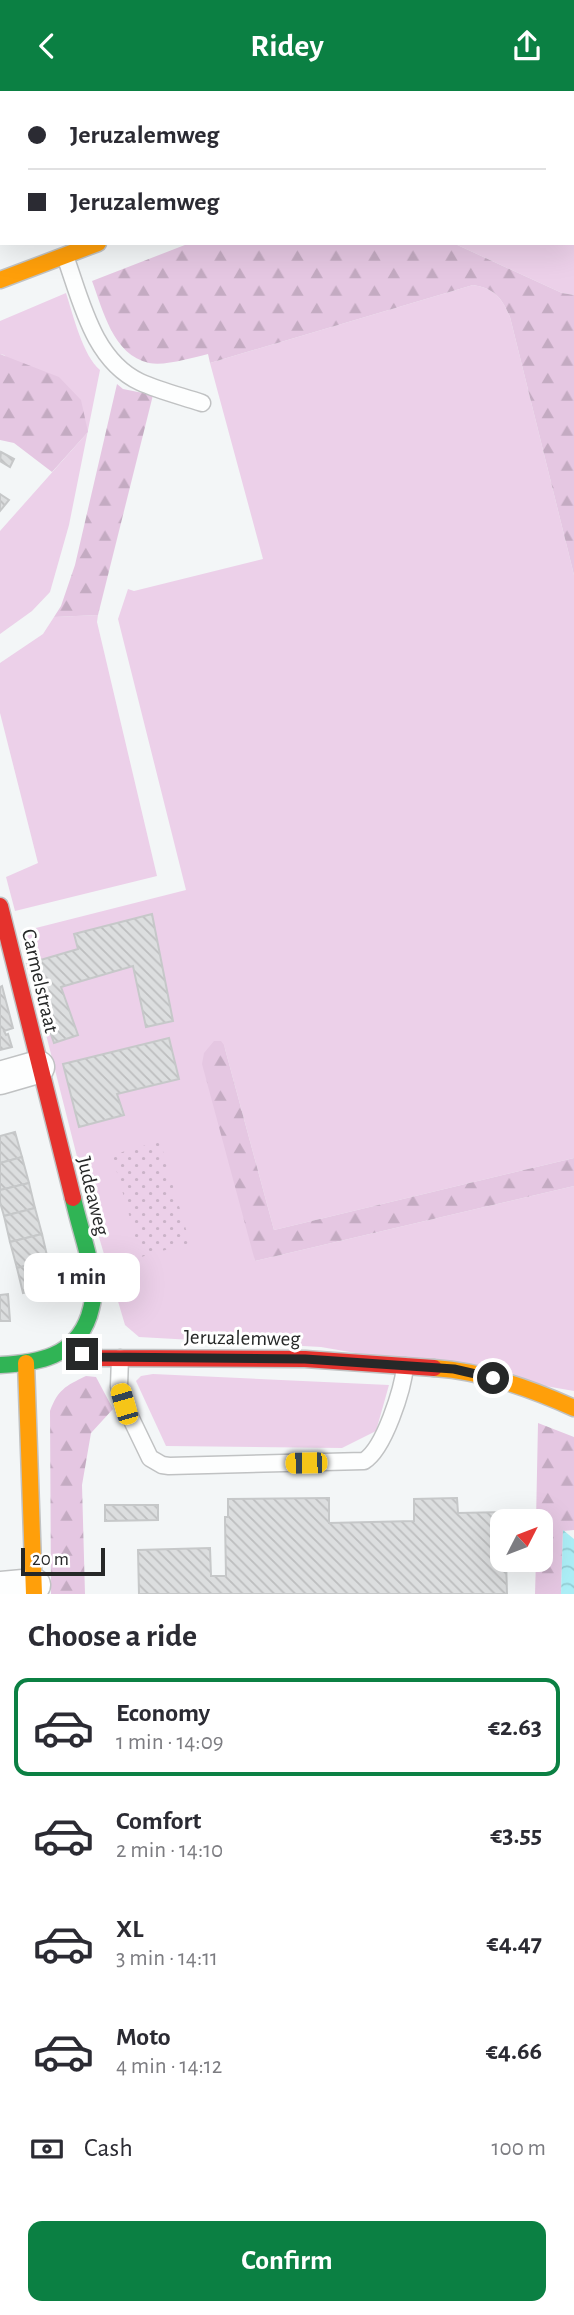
<!DOCTYPE html>
<html lang="en">
<head>
<meta charset="utf-8">
<style>
	:root { --surface:#fff; --page:#f7f7f7; --text:#2b2b33; --muted:#7c7c81; --line:#e1e1e2; --accent:#0b8043 }
	body { margin:0; font-family:"Alegreya Sans",sans-serif; background:var(--page); color:var(--text); height:100vh; display:flex; flex-direction:column; font-size:26px; white-space:nowrap }
	* { box-sizing:border-box; margin:0 }
	p { font-size:23px; color:var(--muted) }
	.icon { flex:none; width:38px; height:38px; fill:none; stroke:currentColor; stroke-width:2; stroke-linecap:round; stroke-linejoin:round }
	.map { position:relative; height:1503px; overflow:hidden }
	.side { display:flex; flex-direction:column; background:var(--surface); flex:1 }
	.side>* { flex:none }
	.top-card { position:absolute; left:0px; top:0px; width:574px; height:154px; box-shadow:0 7px 28px #0002; display:grid; align-content:center; height:154px; padding:0 28px; background:var(--surface) }
	.needle { width:46px; rotate:48deg }
	.fabs { position:absolute; left:490px; top:1418px; display:grid; gap:14px }
	.fabs a { display:grid; place-items:center; width:63px; height:63px; border-radius:14px; background:var(--surface); box-shadow:0 7px 28px #0002; font-size:35px }
	.scale { position:absolute; left:21px; bottom:18px; width:84px; box-sizing:border-box; padding-left:7px; border:4px solid #262828; border-top:0; font-size:19px; line-height:24px; white-space:nowrap; color:#262828; -webkit-text-stroke:5px #fff; paint-order:stroke }
	.end { position:absolute; width:32px; height:32px; margin:-16px; border:9px solid #262828; background:#fff; box-shadow:0 0 0 4px #fff }
	.from { border-radius:50% }
	.bubble { position:absolute; height:49px; border-radius:14px; background:var(--surface); box-shadow:0 7px 28px #0002; font-size:23px; font-weight:700; line-height:49px; text-align:center }
	.car { position:absolute; width:21px; height:42px; margin:-21px -10px; border-radius:9px; box-shadow:0 0 5px 2px #0007; background:linear-gradient(#f5c518 24%,#345 0 40%,#f5c518 0 76%,#345 0 86%,#f5c518 0) }
	.top-card b { display:flex; align-items:center; gap:24px; height:66px; font-size:26px }
	.top-card b+b { border-top:2px solid var(--line) }
	.top-card i { width:18px; height:18px; background:var(--text) }
	ul { padding:0; list-style:none }
	li { display:flex; align-items:center; gap:21px; height:98px; margin:0 14px 10px; padding:0 14px; border:4px solid transparent; border-radius:14px }
	li div { flex:1 }
	li b { display:block; font-size:26px }
	li em { font-style:normal; font-weight:700 }
	li.active { border-color:var(--accent) }
	li>.icon { width:63px; height:63px; stroke-width:1.5 }
	h2 { padding:0 28px; font-size:32px; line-height:84px }
	.pay { display:flex; align-items:center; gap:18px; height:77px; padding:0 28px; font-size:26px }
	.pay p { margin-inline-start:auto }
	.action { display:flex; gap:14px; margin-top:auto; padding:14px 28px }
	.action a { flex:1; height:80px; border-radius:14px; background:var(--accent); color:#fff; font-size:28px; font-weight:700; line-height:80px; text-align:center }
	header { display:flex; justify-content:space-between; align-items:center; height:91px; padding:0 28px; background:var(--accent); color:#fff; font-size:32px; font-weight:700 }
	.map>svg:first-child { display:block }
	.green { fill:#ecd0e9 }
	.forest { fill:url(#forest-firs) }
	.park { fill:url(#park-dots) }
	.water { fill:url(#water-waves) }
	.building { fill:url(#building-back-hatch); stroke:#c6c8c9; stroke-width:2 }
	.lines { fill:none; stroke-linecap:round; stroke-linejoin:round }
	.lane-casing { stroke:#c0c2c3; stroke-width:19 }
	.street-casing { stroke:#c0c2c3; stroke-width:35 }
	.fast-casing { stroke:#c0c2c3; stroke-width:19 }
	.slow-casing { stroke:#c0c2c3; stroke-width:19 }
	.jam-casing { stroke:#c0c2c3; stroke-width:19 }
	.lane { stroke:#fdfefe; stroke-width:16 }
	.street { stroke:#fdfefe; stroke-width:32 }
	.fast { stroke:#30b455; stroke-width:16 }
	.slow { stroke:#ff9f0a; stroke-width:16 }
	.jam { stroke:#e5322d; stroke-width:16 }
	.route { stroke:#262828; stroke-width:9 }
	.labels { text-anchor:middle; dominant-baseline:central; stroke-width:6; stroke-linejoin:round; paint-order:stroke }
	.street-label { font-size:21px; fill:#262828; stroke:#fff }
</style>
</head>
<body>
<header><svg class="icon" aria-label="back" viewBox="0 0 24 24"><path d="M15 5l-7 7 7 7"/></svg>Ridey<svg class="icon" aria-label="share" viewBox="0 0 24 24"><path d="M12 15V3M7 8l5-5 5 5M5 13v7h14v-7"/></svg></header>
<div class="map">
<svg width="574" height="1503" viewBox="0 0 574 1503">
	<defs>
		<pattern id="forest-firs" width="22" height="20" patternUnits="userSpaceOnUse" patternTransform="scale(1.75)"><rect width="22" height="20" fill="#e5c7e2"/><path d="M5 1l3.5 6h-7zM16 11l3.5 6h-7z" fill="#c4abc2"/></pattern>
		<pattern id="park-dots" width="8" height="8" patternUnits="userSpaceOnUse" patternTransform="scale(1.75)"><rect width="8" height="8" fill="#ecd0e9"/><path d="M2 2h.1M6 6h.1" fill="none" stroke="#cab3c8" stroke-width="1.8" stroke-linecap="round"/></pattern>
		<pattern id="water-waves" width="16" height="10" patternUnits="userSpaceOnUse" patternTransform="scale(1.75)"><rect width="16" height="10" fill="#aceef6"/><path d="M0 5q4-4 8 0t8 0" fill="none" stroke="#94ccd3"/></pattern>
		<pattern id="building-back-hatch" width="6" height="6" patternUnits="userSpaceOnUse" patternTransform="scale(1.75)"><rect width="6" height="6" fill="#dcdedf"/><path d="M-1 5l2 2M0 0l6 6M5-1l2 2" fill="none" stroke="#bdbebf"/></pattern>
	</defs>
	<rect width="100%" height="100%" fill="#f3f6f7"/>
	<g class="green">
		<path d="M572,4h2v200l-12,-2 -109,-50h119z"/>
		<path d="M473,194c21,3 29,13 37,32l64,258v583l-300,72 -50,-185 31,216 319,-75v205l-253,-44 -182,-10 -14,-12 -37,-125 -68,-268 166,-42 -68,-271 10,-30 6,2 129,-32 -53,-196z"/>
		<path d="M66,202c7,22 17,63 34,77l-31,155 -19,67 -18,19 -32,23v-103l88,-99 -84,-77 -4,-1v-33z"/>
		<path d="M98,524l-1,7 60,254 -142,35 -9,-34 32,-14 -38,-150v-50l43,-29 11,-17z"/>
		<path d="M153,1283l236,11 -13,46 -34,17 -176,-2 -30,-65 5,-5z"/>
	</g>
	<g class="forest">
		<path d="M139,0h265l-5,2h-259z"/>
		<path d="M190,152h263l109,50 12,2v280l-64,-258c-8,-19 -16,-29 -37,-32l-263,78 -2,-9c-17,4 -42,12 -59,9 -36,-8 -46,-53 -57,-82z"/>
		<path d="M0,263l59,23 22,23 7,32 -36,40 -38,-29 -14,-3z"/>
		<path d="M117,293l6,5 30,6 -55,220 -44,2 7,-11 14,-41z"/>
		<path d="M214,950h7l3,4 50,185 300,-72v28l-319,75 -53,-197 2,-11z"/>
		<path d="M86,1285l10,1 17,32 -22,24 -9,52 3,109h-34l-1,-183c8,-21 15,-25 36,-35z"/>
		<path d="M538,1332l36,14v93l-11,1 -2,63h-26l1,-35h5v-38h-5z"/>
	</g>
	<path class="park" d="M160,1050l30,102 -49,14 -29,-102z"/>
	<path class="water" d="M563,1439l11,9v55h-13z"/>
	<g class="building">
		<path d="M1,361l13,7 -4,8 -10,-6z"/>
		<path d="M0,403l9,6 -9,11z"/>
		<path d="M152,823l21,107 -27,6 -13,-61 -72,21 17,48 -24,8 -27,-79 51,-15 -4,-15z"/>
		<path d="M2,895l11,42 -9,3 2,4 2,-1 4,13 -12,3v-63z"/>
		<path d="M169,947l10,41 -62,15 7,21 -45,12 -16,-63z"/>
		<path d="M15,1041l7,25 -22,6v-27z"/>
		<path d="M22,1066l7,26 -29,7v-27z"/>
		<path d="M29,1092l6,25 -31,8 -4,-14v-12z"/>
		<path d="M35,1117l7,26 -32,8 -6,-26z"/>
		<path d="M42,1143l6,26 -31,8 -7,-26z"/>
		<path d="M48,1169l7,25 -32,8 -6,-25z"/>
		<path d="M8,1203l2,27h-10v-26z"/>
		<path d="M329,1407v25l85,-2v-22l43,-1 1,15 47,-1v9h-3v38h4l1,35h-368l-1,-44 72,-2 1,28h15l-1,-56v-3h3v-18z"/>
		<path d="M105,1414h53v15l-53,1z"/>
	</g>
	<g class="lines">
		<g class="lane-casing">
			<g id="lane">
				<path d="M82,0v2"/>
				<path d="M65,165c16,44 28,104 75,126 20,9 41,14 62,21"/>
				<path d="M120,1267l-1,28 5,18 26,54 12,7 7,1 195,-5c20,-12 39,-72 41,-95"/>
			</g>
		</g>
		<g class="street-casing">
			<g id="street">
				<path d="M0,987l38,-11"/>
				<path d="M0,1497l34,-3"/>
			</g>
		</g>
		<g class="fast-casing">
			<path id="fast" d="M0,1274c38,-2 75,-8 89,-49 3,-10 6,-22 5,-32 -4,-29 -15,-58 -21,-86"/>
		</g>
		<g class="slow-casing">
			<g id="slow">
				<path d="M0,189l98,-37"/>
				<path d="M26,1272l8,231"/>
				<path d="M434,1277c49,3 96,20 140,40"/>
			</g>
		</g>
		<g class="jam-casing">
			<g id="jam">
				<path d="M484,2l4,-2"/>
				<path d="M0,815l73,292"/>
				<path d="M71,1254l11,9 19,4 204,1 129,9"/>
			</g>
		</g>
		<use href="#lane" class="lane"/>
		<use href="#street" class="street"/>
		<use href="#fast" class="fast"/>
		<use href="#slow" class="slow"/>
		<use href="#jam" class="jam"/>
	</g>
	<g class="lines">
		<path class="route" d="M82,1263l19,3 204,2 149,10 39,9"/>
	</g>
	<g class="labels">
		<g class="street-label">
			<text transform="translate(40 890) rotate(77)">Carmelstraat</text>
			<text transform="translate(93 1105) rotate(76)">Judeaweg</text>
			<text transform="translate(242 1247) rotate(1)">Jeruzalemweg</text>
		</g>
	</g>
</svg>
<div class="fabs">
<a><svg class="needle" viewBox="-14 -14 28 28"><path d="M0-13l5 13h-10z" fill="#e53935"/><path d="M0 13l5-13h-10z" fill="#7c7c81"/></svg></a>
</div>
<div class="scale">20 m</div>
<i class="end from" style="left:493px;top:1287px"></i>
<i class="end" style="left:82px;top:1263px"></i>
<div class="bubble" style="left:24px;top:1162px;width:116px">1 min</div>
<i class="car" style="left:124px;top:1313px;rotate:344deg"></i>
<i class="car" style="left:306px;top:1372px;rotate:269deg"></i>
<div class="top-card">
<b><i class="from"></i>Jeruzalemweg</b>
<b><i></i>Jeruzalemweg</b>
</div>
</div>
<section class="side">
<h2>Choose a ride</h2>
<ul>
<li class="active"><svg class="icon" aria-label="car" viewBox="0 0 24 24"><path d="M5 17H2v-5l4-1 3-4h7l3 4 3 1v5h-3M9 17h6M6 11h13"/><circle cx="7" cy="17" r="2"/><circle cx="17" cy="17" r="2"/></svg><div><b>Economy</b><p>1 min · 14:09</p></div><em>€2.63</em></li>
<li><svg class="icon" aria-label="car" viewBox="0 0 24 24"><path d="M5 17H2v-5l4-1 3-4h7l3 4 3 1v5h-3M9 17h6M6 11h13"/><circle cx="7" cy="17" r="2"/><circle cx="17" cy="17" r="2"/></svg><div><b>Comfort</b><p>2 min · 14:10</p></div><em>€3.55</em></li>
<li><svg class="icon" aria-label="car" viewBox="0 0 24 24"><path d="M5 17H2v-5l4-1 3-4h7l3 4 3 1v5h-3M9 17h6M6 11h13"/><circle cx="7" cy="17" r="2"/><circle cx="17" cy="17" r="2"/></svg><div><b>XL</b><p>3 min · 14:11</p></div><em>€4.47</em></li>
<li><svg class="icon" aria-label="car" viewBox="0 0 24 24"><path d="M5 17H2v-5l4-1 3-4h7l3 4 3 1v5h-3M9 17h6M6 11h13"/><circle cx="7" cy="17" r="2"/><circle cx="17" cy="17" r="2"/></svg><div><b>Moto</b><p>4 min · 14:12</p></div><em>€4.66</em></li>
</ul>
<div class="pay"><svg class="icon" aria-label="cash" viewBox="0 0 24 24"><path d="M3 7h18v10H3z"/><circle cx="12" cy="12" r="2"/></svg>Cash<p>100 m</p></div>
<div class="action"><a>Confirm</a></div>
</section>
</body>
</html>
